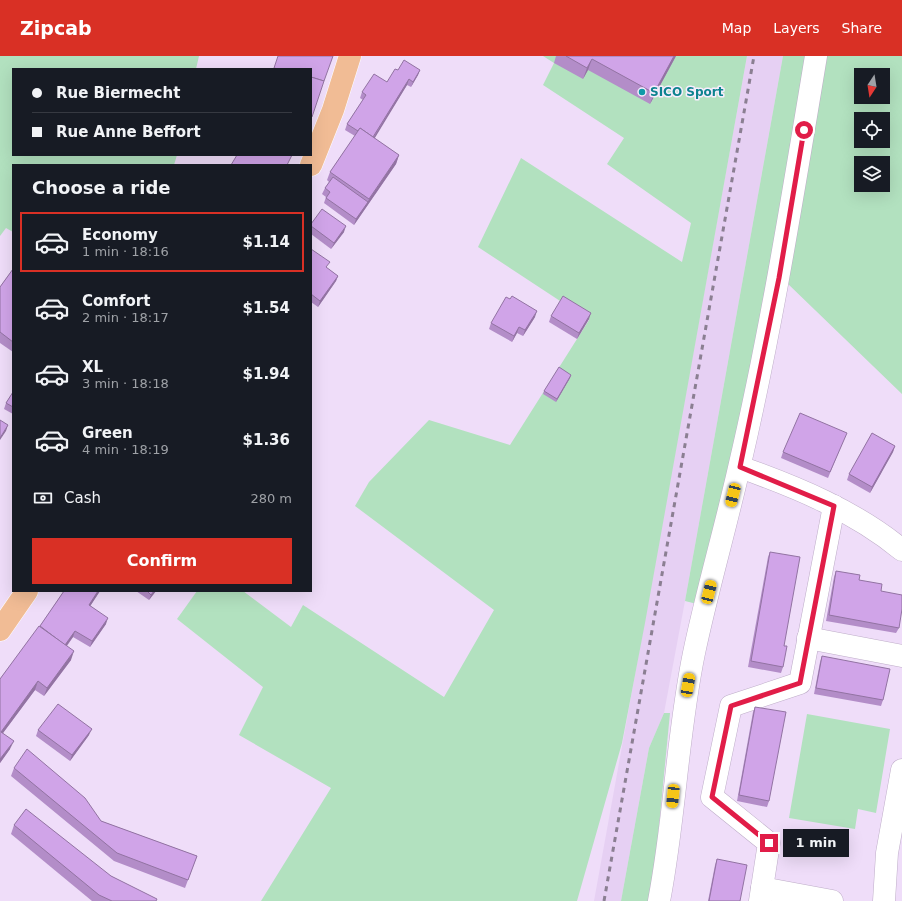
<!DOCTYPE html>
<html lang="en">
<head>
<meta charset="utf-8">
<style>
	:root { --surface:#171b24; --page:#20242c; --text:#f1f3f6; --muted:#9ea1a6; --line:#363941; --accent:#d93025 }
	body { margin:0; font-family:"DejaVu Sans",sans-serif; background:var(--page); color:var(--text); height:100vh; display:flex; flex-direction:column; font-size:15px; white-space:nowrap }
	* { box-sizing:border-box; margin:0 }
	p { font-size:13px; color:var(--muted) }
	.icon { flex:none; width:22px; height:22px; fill:none; stroke:currentColor; stroke-width:2; stroke-linecap:round; stroke-linejoin:round }
	.map { position:relative; flex:1; overflow:hidden }
	.side { position:absolute; left:12px; top:108px; width:300px; height:428px; display:flex; flex-direction:column; background:var(--surface); border-radius:0px; box-shadow:0 4px 16px #0002 }
	.side>* { flex:none }
	.guide { position:absolute; left:12px; top:12px; width:300px; height:88px; border-radius:0px; box-shadow:0 4px 16px #0002; display:grid; align-content:center; height:88px; padding:0 20px; background:var(--surface) }
	.needle { width:26px; rotate:192deg }
	.buttons { position:absolute; left:854px; top:12px; display:grid; gap:8px }
	.buttons a { display:grid; place-items:center; width:36px; height:36px; border-radius:0px; background:var(--surface); box-shadow:0 4px 16px #0002; font-size:20px }
	.end { position:absolute; width:18px; height:18px; margin:-9px; border:5px solid #e11d48; background:#fff; box-shadow:0 0 0 2px #fff }
	.from { border-radius:50% }
	.bubble { position:absolute; height:28px; border-radius:0px; background:var(--surface); box-shadow:0 4px 16px #0002; font-size:13px; font-weight:700; line-height:28px; text-align:center }
	.car { position:absolute; width:12px; height:24px; margin:-12px -6px; border-radius:5px; box-shadow:0 0 3px 1px #0007; background:linear-gradient(#f5c518 24%,#345 0 40%,#f5c518 0 76%,#345 0 86%,#f5c518 0) }
	.guide b { display:flex; align-items:center; gap:14px; height:38px; font-size:15px }
	.guide b+b { border-top:1px solid var(--line) }
	.guide i { width:10px; height:10px; background:var(--text) }
	ul { padding:0; list-style:none }
	li { display:flex; align-items:center; gap:12px; height:60px; margin:0 8px 6px; padding:0 12px; border:2px solid transparent; border-radius:0px }
	li div { flex:1 }
	li b { display:block; font-size:15px }
	li em { font-style:normal; font-weight:700 }
	li.current { border-color:var(--accent) }
	li>.icon { width:36px; height:36px; stroke-width:1.5 }
	h2 { padding:0 20px; font-size:18px; line-height:48px }
	.pay { display:flex; align-items:center; gap:10px; height:44px; padding:0 20px; font-size:15px }
	.pay p { margin-inline-start:auto }
	.button { display:flex; gap:8px; margin-top:auto; padding:8px 20px }
	.button a { flex:1; height:46px; border-radius:0px; background:var(--accent); color:#fff; font-size:16px; font-weight:700; line-height:46px; text-align:center }
	header { display:flex; align-items:center; gap:24px; box-sizing:border-box; height:56px; padding:0 20px; background:var(--accent); color:#fff }
	header strong { font-size:19px }
	nav { display:flex; gap:22px; margin-inline-start:auto; font-size:14px }
	.map>svg:first-child { display:block }
	.built { fill:#e6d0f3 }
	.green { fill:#b2e1bf; fill-rule:evenodd }
	.lines { fill:none; stroke-linecap:round; stroke-linejoin:round }
	.minor-casing { stroke:#beadc8; stroke-width:23 }
	.major-casing { stroke:#fff; stroke-width:23 }
	.minor { stroke:#fff; stroke-width:22 }
	.major { stroke:#f1bc95; stroke-width:22 }
	.rail { stroke:#8b7f92; stroke-width:3; stroke-dasharray:5 5; stroke-linecap:butt }
	.wall { fill:#b38dc8 }
	.shaded-wall { fill:#9273a2 }
	.building { fill:#d0a4e8; stroke:#9273a2 }
	.route { stroke:#e11d48; stroke-width:5 }
	.culture-dot { fill:#0f9aa8; stroke:#f8edfe; stroke-width:1.5 }
	.labels { text-anchor:middle; dominant-baseline:central; stroke-width:3; stroke-linejoin:round; paint-order:stroke }
	.culture-label { font-size:12px; font-weight:bold; fill:#0d838f; stroke:#f8edfe; text-anchor:start }
</style>
</head>
<body>
<header>
<strong>Zipcab</strong>
<nav><a>Map</a><a>Layers</a><a>Share</a></nav>
</header>
<div class="map">
<svg width="902" height="845" viewBox="0 0 902 845">
	<rect width="100%" height="100%" fill="#efddf9"/>
	<path class="built" d="M747,0h36l-98,545 -21,112 -15,35 -28,153h-27z"/>
	<g class="green">
		<path d="M0,0h199l-3,13h-183v86h164l-3,10h-161v67l-7,-4 -6,8z"/>
		<path d="M543,0h204l-102,567 -23,120 -45,158h-316l70,-113 -92,-53 24,-48 -86,-68 20,-28h46l48,36 12,-22 141,92 50,-87 -139,-104 14,-24 60,-62 81,25 79,-125 -111,-73 43,-89 161,104 9,-39 -84,-59 17,-26 -81,-53 11,-22z"/>
		<path d="M783,0h33l-37,222 -82,326 -12,-3z"/>
		<path d="M824,0h78v338l-116,-112zM861,19h22v22h-22zM861,63h22v22h-22zM861,107h22v22h-22z"/>
		<path d="M664,657h6l-15,155 -7,33h-27l28,-153z"/>
		<path d="M807,658l83,15 -14,84 -18,-4 -3,20 -66,-11z"/>
	</g>
	<g class="lines">
		<g class="minor-casing">
			<g id="minor">
				<path d="M740,411c56,20 115,44 162,83"/>
				<path d="M808,582l94,18"/>
				<path d="M762,832l70,13"/>
				<path d="M659,845c16,-82 18,-166 35,-248 13,-62 31,-123 45,-185 32,-136 54,-274 77,-412"/>
				<path d="M760,845l9,-58 -57,-46 19,-91 69,-23 34,-177"/>
				<path d="M884,845l3,-48 15,-83"/>
			</g>
		</g>
		<g class="major-casing">
			<g id="major">
				<path d="M311,109l22,-55 17,-54"/>
				<path d="M0,574l27,-39"/>
			</g>
		</g>
		<use href="#minor" class="minor"/>
		<use href="#major" class="major"/>
		<path class="rail" d="M604,845l150,-845"/>
	</g>
	<g class="wall">
		<path d="M556,0h120l-26,48 -62,-34 -5,9 -29,-16z"/>
		<path d="M398,14h22l-2,5 -7,12 -4,-2 -33,53 25,17 -3,9 -42,61 -30,-22 2,-6 -4,-3 3,-6 4,-6 -2,-2 3,-8 25,-36 -10,-6 2,-6 16,-24 -3,-2 2,-6 25,-10z"/>
		<path d="M311,168l33,8 -13,17 -20,-15z"/>
		<path d="M311,193l16,19 11,8 -2,5 -18,26 -7,-5z"/>
		<path d="M13,213v83l-13,-9v-56z"/>
		<path d="M551,260l38,3 -12,20 -28,-17z"/>
		<path d="M535,261l-12,19 -6,-3 -5,9 -23,-13 2,-6z"/>
		<path d="M571,319l-1,3 -14,24 -13,-8 1,-3z"/>
		<path d="M13,336v22l-9,-5 2,-6z"/>
		<path d="M844,383l-16,39 -47,-20 2,-6z"/>
		<path d="M895,390l-2,6 -23,41 -23,-13 2,-6z"/>
		<path d="M770,496l14,94 -1,21 -2,6 -33,-6 20,-110z"/>
		<path d="M836,515l23,9 22,11 18,37 -3,5 -70,-12 8,-44z"/>
		<path d="M64,535h36l-10,15 16,18 -16,23 -17,-10 -6,9 4,14 -27,36 -9,-6 -32,43 7,16 -10,14v-84l40,-53z"/>
		<path d="M136,535h20l-7,9z"/>
		<path d="M822,600l61,44 -2,6 -67,-12 6,-32z"/>
		<path d="M755,651l14,94 -2,6 -30,-6 16,-89z"/>
		<path d="M38,674l51,5 -19,26 -34,-25z"/>
		<path d="M14,712l87,53 96,35 -12,32 -71,-27 -103,-85z"/>
		<path d="M14,769l97,51 45,25h-64l-81,-67z"/>
		<path d="M717,803l23,42h-32l7,-36z"/>
	</g>
	<g class="shaded-wall">
		<path d="M674,0h2l-26,48 4,-11z"/>
		<path d="M592,3l-4,11 -5,9 4,-11z"/>
		<path d="M420,14l-2,5 -7,12 2,-5z"/>
		<path d="M409,23l-2,6 -37,61 2,-6z"/>
		<path d="M399,99l-3,9 -42,61 2,-6z"/>
		<path d="M346,170l-2,6 -13,17 3,-6z"/>
		<path d="M338,220l-2,5 -18,26 2,-6z"/>
		<path d="M537,255l-2,6 -12,19 2,-6z"/>
		<path d="M591,257l-2,6 -12,20 2,-6z"/>
		<path d="M519,271l-2,6 -5,9 2,-6z"/>
		<path d="M571,319l-1,3 -14,24 1,-3z"/>
		<path d="M8,369l-2,6 -6,9v-2z"/>
		<path d="M895,390l-2,6 -23,41 2,-6z"/>
		<path d="M98,535h2l-13,20 2,-6z"/>
		<path d="M154,535h2l-7,9 2,-5z"/>
		<path d="M108,562l-2,6 -16,23 2,-6z"/>
		<path d="M75,575l-2,6 -12,16 2,-6z"/>
		<path d="M74,595l-3,9 -27,36 3,-8z"/>
		<path d="M38,625l-3,9 -35,47 1,-5z"/>
		<path d="M92,673l-3,6 -19,26 2,-6z"/>
		<path d="M14,685l-4,8 -10,14v-4z"/>
	</g>
	<g class="building">
		<path d="M278,0h55l-9,25 -13,-4v-8h-33l-4,-1z"/>
		<path d="M566,0h108l-20,37 -62,-34 -5,9z"/>
		<path d="M404,4l16,10 -7,12 -4,-3 -36,58 -13,-9 -2,3 -11,-7 19,-29 -4,-3 12,-18 13,8 8,-13 3,1z"/>
		<path d="M311,21l13,4 -12,36h-1z"/>
		<path d="M360,72l39,27 -30,44 -39,-27z"/>
		<path d="M237,99h55l-5,10h-56z"/>
		<path d="M333,121l35,25 -12,17 -30,-21 4,-6 -5,-4z"/>
		<path d="M322,153l24,17 -12,17 -23,-17v-2z"/>
		<path d="M311,193l19,13 -4,5 12,9 -18,25 -9,-7z"/>
		<path d="M13,213v73l-13,-10v-45z"/>
		<path d="M512,240l25,15 -12,19 -6,-3 -5,9 -23,-13 15,-26 4,2z"/>
		<path d="M563,240l28,17 -12,20 -28,-17z"/>
		<path d="M559,311l12,8 -14,24 -13,-8z"/>
		<path d="M13,336v15l-7,-4z"/>
		<path d="M800,357l47,20 -17,39 -47,-20z"/>
		<path d="M0,364l8,5 -8,13z"/>
		<path d="M872,377l23,13 -23,41 -23,-13z"/>
		<path d="M770,496l30,5 -16,89h3l-4,21 -32,-6z"/>
		<path d="M836,515l24,4 -1,5 23,4 -1,7 21,4v14l-3,19 -70,-13z"/>
		<path d="M64,535h34l-9,14 19,13 -16,23 -17,-10 -10,14 -25,-19z"/>
		<path d="M147,535h7l-3,4z"/>
		<path d="M39,570l35,25 -27,37 -9,-7 -37,51 13,9 -14,18v-80z"/>
		<path d="M822,600l68,13 -7,31 -67,-12z"/>
		<path d="M58,648l34,25 -20,26 -34,-25z"/>
		<path d="M755,651l31,5 -17,89 -30,-6z"/>
		<path d="M27,693l58,49 16,23 96,35 -9,24 -71,-27 -103,-85z"/>
		<path d="M26,753l85,67 46,23 -1,2h-44l-13,-6 -85,-70z"/>
		<path d="M717,803l30,6 -7,36h-31z"/>
	</g>
	<g class="lines">
		<path class="route" d="M769,787l-57,-46 19,-91 69,-23 34,-177 -94,-39 39,-189 25,-148"/>
	</g>
	<circle class="culture-dot" cx="642" cy="36" r="4"/>
	<g class="labels">
		<g class="culture-label">
			<text x="650" y="36">SICO Sport</text>
		</g>
	</g>
</svg>
<div class="buttons">
<a><svg class="needle" viewBox="-14 -14 28 28"><path d="M0-13l5 13h-10z" fill="#e53935"/><path d="M0 13l5-13h-10z" fill="#9ea1a6"/></svg></a>
<a><svg class="icon" aria-label="locate" viewBox="0 0 24 24"><circle cx="12" cy="12" r="6"/><path d="M12 2v4M12 18v4M2 12h4M18 12h4"/></svg></a>
<a><svg class="icon" aria-label="layers" viewBox="0 0 24 24"><path d="M12 4l9 5-9 5-9-5zM3 14l9 5 9-5"/></svg></a>
</div>
<i class="end from" style="left:804px;top:74px"></i>
<i class="end" style="left:769px;top:787px"></i>
<div class="bubble" style="left:783px;top:773px;width:66px">1 min</div>
<i class="car" style="left:733px;top:439px;rotate:194deg"></i>
<i class="car" style="left:709px;top:536px;rotate:14deg"></i>
<i class="car" style="left:688px;top:629px;rotate:10deg"></i>
<i class="car" style="left:673px;top:740px;rotate:186deg"></i>
<div class="guide">
<b><i class="from"></i>Rue Biermecht</b>
<b><i></i>Rue Anne Beffort</b>
</div>
<section class="side">
<h2>Choose a ride</h2>
<ul>
<li class="current"><svg class="icon" aria-label="car" viewBox="0 0 24 24"><path d="M5 17H2v-5l4-1 3-4h7l3 4 3 1v5h-3M9 17h6M6 11h13"/><circle cx="7" cy="17" r="2"/><circle cx="17" cy="17" r="2"/></svg><div><b>Economy</b><p>1 min · 18:16</p></div><em>$1.14</em></li>
<li><svg class="icon" aria-label="car" viewBox="0 0 24 24"><path d="M5 17H2v-5l4-1 3-4h7l3 4 3 1v5h-3M9 17h6M6 11h13"/><circle cx="7" cy="17" r="2"/><circle cx="17" cy="17" r="2"/></svg><div><b>Comfort</b><p>2 min · 18:17</p></div><em>$1.54</em></li>
<li><svg class="icon" aria-label="car" viewBox="0 0 24 24"><path d="M5 17H2v-5l4-1 3-4h7l3 4 3 1v5h-3M9 17h6M6 11h13"/><circle cx="7" cy="17" r="2"/><circle cx="17" cy="17" r="2"/></svg><div><b>XL</b><p>3 min · 18:18</p></div><em>$1.94</em></li>
<li><svg class="icon" aria-label="car" viewBox="0 0 24 24"><path d="M5 17H2v-5l4-1 3-4h7l3 4 3 1v5h-3M9 17h6M6 11h13"/><circle cx="7" cy="17" r="2"/><circle cx="17" cy="17" r="2"/></svg><div><b>Green</b><p>4 min · 18:19</p></div><em>$1.36</em></li>
</ul>
<div class="pay"><svg class="icon" aria-label="cash" viewBox="0 0 24 24"><path d="M3 7h18v10H3z"/><circle cx="12" cy="12" r="2"/></svg>Cash<p>280 m</p></div>
<div class="button"><a>Confirm</a></div>
</section>
</div>
</body>
</html>
